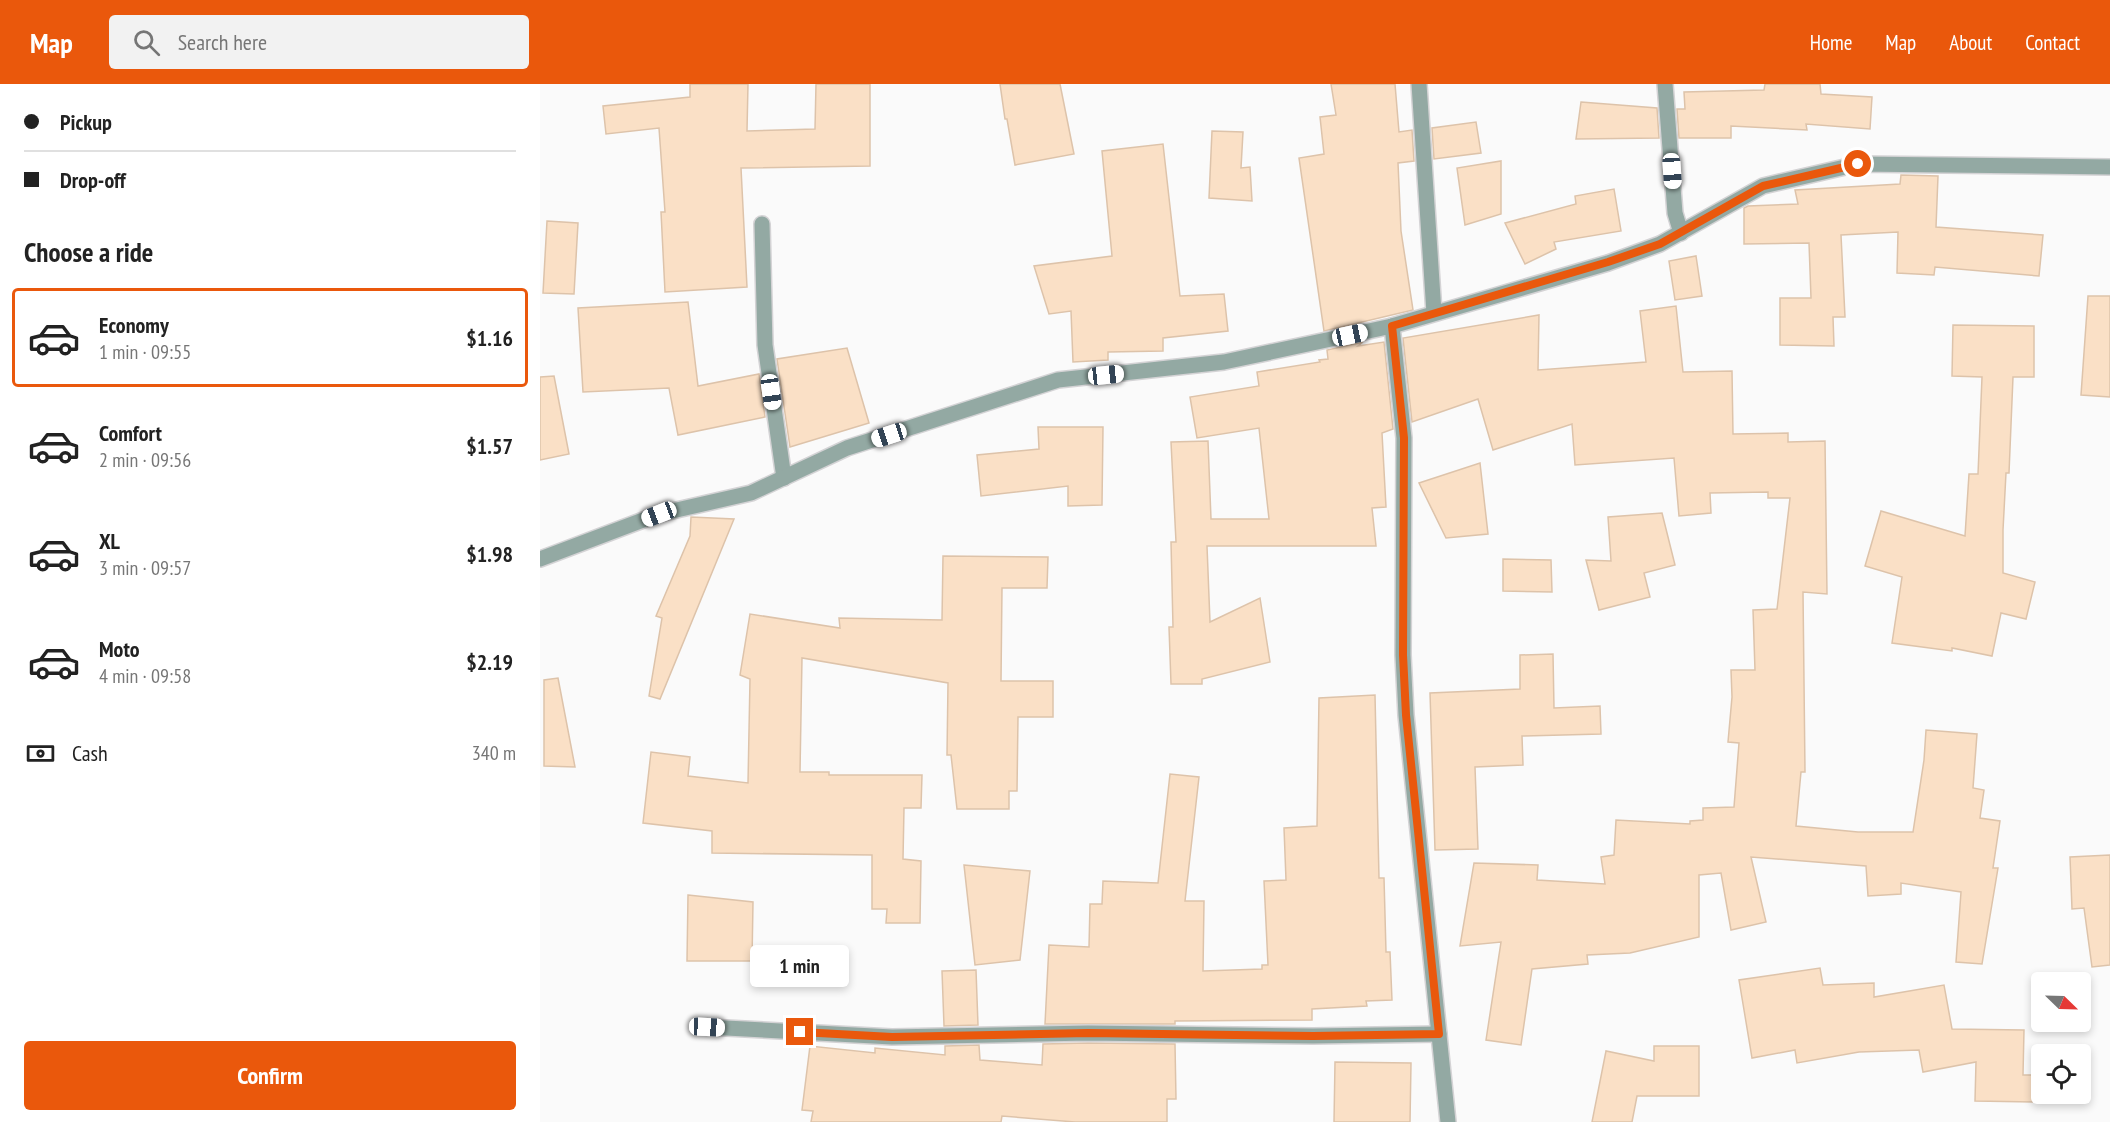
<!DOCTYPE html>
<html lang="en">
<head>
<meta charset="utf-8">
<style>
	:root { --surface:#fff; --page:#f2f2f2; --text:#222; --muted:#767676; --line:#e0e0e0; --accent:#ea580c }
	body { margin:0; font-family:"PT Sans Narrow",sans-serif; background:var(--page); color:var(--text); height:100vh; display:flex; flex-direction:column; font-size:22px; white-space:nowrap }
	* { box-sizing:border-box; margin:0 }
	p { font-size:20px; color:var(--muted) }
	.icon { flex:none; width:33px; height:33px; fill:none; stroke:currentColor; stroke-width:2; stroke-linecap:round; stroke-linejoin:round }
	.map { position:relative; flex:1; overflow:hidden }
	.panel { display:flex; flex-direction:column; background:var(--surface); width:540px }
	.panel>* { flex:none }
	.top-card { display:grid; align-content:center; height:132px; padding:0 24px; background:var(--surface) }
	.needle { width:39px; rotate:113deg }
	.fabs { position:absolute; left:1491px; top:888px; display:grid; gap:12px }
	.fabs a { display:grid; place-items:center; width:60px; height:60px; border-radius:6px; background:var(--surface); box-shadow:0 3px 9px #0003; font-size:30px }
	.end { position:absolute; width:27px; height:27px; margin:-14px; border:8px solid #ea580c; background:#fff; box-shadow:0 0 0 3px #fff }
	.from { border-radius:50% }
	.bubble { position:absolute; height:42px; border-radius:6px; background:var(--surface); box-shadow:0 3px 9px #0003; font-size:20px; font-weight:700; line-height:42px; text-align:center }
	.car { position:absolute; width:18px; height:36px; margin:-18px -9px; border-radius:8px; box-shadow:0 0 4px 2px #0007; background:linear-gradient(#fff 24%,#345 0 40%,#fff 0 76%,#345 0 86%,#fff 0) }
	.top-card b { display:flex; align-items:center; gap:21px; height:57px; font-size:22px }
	.top-card b+b { border-top:2px solid var(--line) }
	.top-card i { width:15px; height:15px; background:var(--text) }
	ul { padding:0; list-style:none }
	li { display:flex; align-items:center; gap:18px; height:99px; margin:0 12px 9px; padding:0 12px; border:3px solid transparent; border-radius:6px }
	li div { flex:1 }
	li b { display:block; font-size:22px }
	li em { font-style:normal; font-weight:700 }
	li.selected { border-color:var(--accent) }
	li>.icon { width:54px; height:54px; stroke-width:1.5 }
	h2 { padding:0 24px; font-size:27px; line-height:72px }
	.pay { display:flex; align-items:center; gap:15px; height:66px; padding:0 24px; font-size:22px }
	.pay p { margin-inline-start:auto }
	.button { display:flex; gap:12px; margin-top:auto; padding:12px 24px }
	.button a { flex:1; height:69px; border-radius:6px; background:var(--accent); color:#fff; font-size:24px; font-weight:700; line-height:69px; text-align:center }
	header { display:flex; align-items:center; gap:36px; box-sizing:border-box; height:84px; padding:0 30px; background:var(--accent); color:#fff }
	header strong { font-size:28px }
	nav { display:flex; gap:33px; margin-inline-start:auto; font-size:21px }
	.search { width:420px; height:54px; background:var(--page); display:flex; align-items:center; gap:15px; box-sizing:border-box; padding:0 21px; border-radius:6px; color:var(--muted); font-size:22px }
	main { display:flex; flex:1; min-height:0 }
	.map>svg:first-child { display:block }
	.building { fill:#fae0c6; stroke:#ddc3aa; stroke-width:1.5 }
	.lines { fill:none; stroke-linecap:round; stroke-linejoin:round }
	.minor-casing { stroke:#d4d3d5; stroke-width:18 }
	.minor { stroke:#93a9a3; stroke-width:15 }
	.route { stroke:#ea580c; stroke-width:8 }
</style>
</head>
<body>
<header>
<strong>Map</strong>
<div class="search"><svg class="icon" aria-label="search" viewBox="0 0 24 24"><circle cx="10" cy="10" r="6"/><path d="M15 15l6 6"/></svg>Search here</div>
<nav><a>Home</a><a>Map</a><a>About</a><a>Contact</a></nav>
</header>
<main>
<section class="panel">
<div class="top-card">
<b><i class="from"></i>Pickup</b>
<b><i></i>Drop-off</b>
</div>
<h2>Choose a ride</h2>
<ul>
<li class="selected"><svg class="icon" aria-label="car" viewBox="0 0 24 24"><path d="M5 17H2v-5l4-1 3-4h7l3 4 3 1v5h-3M9 17h6M6 11h13"/><circle cx="7" cy="17" r="2"/><circle cx="17" cy="17" r="2"/></svg><div><b>Economy</b><p>1 min · 09:55</p></div><em>$1.16</em></li>
<li><svg class="icon" aria-label="car" viewBox="0 0 24 24"><path d="M5 17H2v-5l4-1 3-4h7l3 4 3 1v5h-3M9 17h6M6 11h13"/><circle cx="7" cy="17" r="2"/><circle cx="17" cy="17" r="2"/></svg><div><b>Comfort</b><p>2 min · 09:56</p></div><em>$1.57</em></li>
<li><svg class="icon" aria-label="car" viewBox="0 0 24 24"><path d="M5 17H2v-5l4-1 3-4h7l3 4 3 1v5h-3M9 17h6M6 11h13"/><circle cx="7" cy="17" r="2"/><circle cx="17" cy="17" r="2"/></svg><div><b>XL</b><p>3 min · 09:57</p></div><em>$1.98</em></li>
<li><svg class="icon" aria-label="car" viewBox="0 0 24 24"><path d="M5 17H2v-5l4-1 3-4h7l3 4 3 1v5h-3M9 17h6M6 11h13"/><circle cx="7" cy="17" r="2"/><circle cx="17" cy="17" r="2"/></svg><div><b>Moto</b><p>4 min · 09:58</p></div><em>$2.19</em></li>
</ul>
<div class="pay"><svg class="icon" aria-label="cash" viewBox="0 0 24 24"><path d="M3 7h18v10H3z"/><circle cx="12" cy="12" r="2"/></svg>Cash<p>340 m</p></div>
<div class="button"><a>Confirm</a></div>
</section>
<div class="map">
<svg width="1570" height="1038" viewBox="0 0 1570 1038">
	<rect width="100%" height="100%" fill="#fafafa"/>
	<g class="building">
		<path d="M150,0h58l-1,47 68,-2 1,-45h54v82l-129,2 6,119 -82,5 -4,-80h4l-6,-84 -53,6 -3,-28 87,-9z"/>
		<path d="M460,0h60l14,70 -59,11 -8,-46h-2z"/>
		<path d="M791,0h64l4,48 13,-2 2,31 -16,2 3,68 12,79 -89,21 -25,-173 25,-4 -4,-37 16,-2z"/>
		<path d="M1225,0h55l1,10 51,3 -2,32 -64,-5 1,6 -76,-4v12h-52l-2,-29h8l-1,-17 80,-2z"/>
		<path d="M1041,18l76,6 2,30 -83,1z"/>
		<path d="M936,38l5,31 -47,6 -2,-31z"/>
		<path d="M672,47l31,1 -2,36 9,-1 2,34 -43,-3z"/>
		<path d="M623,60l17,152 44,-2 4,37 -65,7v13l-55,1v8l-35,2 -2,-51 -22,3 -15,-48 78,-10 -10,-105z"/>
		<path d="M961,77v53l-36,11 -8,-57z"/>
		<path d="M1361,91l37,1 -2,51 107,8 -4,41 -104,-9 -1,8 -37,-2 1,-41 -57,3 4,82h-12l1,29 -54,-1v-47h31l-2,-55 -65,1v-36l4,-2 50,-2 -3,-14 105,-6z"/>
		<path d="M1074,105l7,42 -67,11 2,7 -31,15 -20,-41 71,-19 -1,-8z"/>
		<path d="M7,137l31,2 -4,71 -31,-1z"/>
		<path d="M1156,172l6,40 -27,4 -6,-39z"/>
		<path d="M1548,212h22v101l-29,-2z"/>
		<path d="M148,218l10,84 61,-12 6,43 -87,18 -9,-47 -86,4 -5,-84z"/>
		<path d="M1136,222l7,66 49,-1 1,63 55,-1v9l37,-1 2,153 -24,-2 2,180h-4l-5,54 62,6h55l11,-72 2,-30 51,4 -4,54 11,2 -4,28 20,3 -7,47h5l-16,96 -26,-2 5,-70 -60,-9v11l-33,2 -2,-30 -115,-9 15,65 -35,8 -10,-57 -22,2v62l-69,16 -43,2 1,9 -56,5 -11,76 -35,-5 15,-98 -41,4 14,-83 64,2 -1,15 68,4 -4,-27 13,-2 2,-35 74,4v-3l13,-1v-12l31,-1 5,-64 -11,-1 4,-45 -1,-27h24l-2,-60 24,-1 13,-111h-22v-6l-58,1 1,20 -32,3 -5,-58 -99,7 -3,-41 -79,26 -15,-51 -66,23 -9,-84 136,-23 -1,55 108,-8 -6,-51z"/>
		<path d="M1413,241l81,1v51h-21l-4,96h-3l-3,57v43l32,9 -9,37 -25,-6 -9,43 -40,-8v3l-60,-8 10,-66 -37,-11 16,-55 84,25 4,-62h9l4,-97 -30,-1z"/>
		<path d="M823,258l-5,4 26,-4 9,87 -11,4 4,74 -14,1 4,38h-169l3,76 50,-24 10,64 -68,17v5h-31l-2,-57h4l-2,-85h5l-5,-100 37,-1 3,78h58l-10,-91 -62,10 -7,-41 69,-11 -2,-14 63,-10 -1,-2 9,-1 -1,-9z"/>
		<path d="M307,264l22,75 -79,24 -13,-88z"/>
		<path d="M14,292l15,78 -29,6v-83z"/>
		<path d="M498,343h65l-1,78 -34,1v-20l-87,10 -4,-41 62,-6z"/>
		<path d="M940,379l8,71 -42,4 -27,-55z"/>
		<path d="M1122,429l13,52 -31,8 6,24 -51,13 -13,-50 25,1 -3,-44z"/>
		<path d="M151,433l43,2 -74,180 -11,-3 13,-78 -6,-2 34,-80z"/>
		<path d="M403,472l105,1 -1,31h-45l-1,93h52v36h-35l-1,74h-8v18h-52l-6,-54h-4l1,-72 -146,-25 -2,114h29v3h93l-1,33h-17l-1,51 18,2 -1,62h-34l1,-14h-15v-54l-160,-2v-22l-69,-8 8,-71 39,5 -2,19 60,7 2,-104 -10,-4 10,-61 90,14 -1,-10 103,2z"/>
		<path d="M963,475l48,1 1,32 -49,-1z"/>
		<path d="M1013,570l1,54 46,-2 1,28 -79,2 1,29 -48,2 3,82 -43,1 -5,-157 90,-4v-34z"/>
		<path d="M18,594l17,89 -31,-1v-86z"/>
		<path d="M835,611l4,183h5l2,74h4l2,48 -26,1 1,5 -55,3v11l-137,1v3h-130l4,-79 40,2 1,-43h12l1,-23 55,2 12,-109 29,3 -14,124h19l-1,70 59,-2v-4h6l-4,-84 22,-1 -2,-52 33,-2 2,-128z"/>
		<path d="M1570,771v110l-18,2 -8,-59 -12,1 -2,-52z"/>
		<path d="M424,781l66,6 -10,89 -45,5z"/>
		<path d="M148,811l65,7 -1,59h-65z"/>
		<path d="M1280,884l3,17 51,-2v14l70,-12 8,44 72,1 -1,45h19v27l-67,-1 1,-39 -53,10 -4,-22 -60,2 -62,11 -2,-13 -43,8 -13,-78z"/>
		<path d="M436,886l2,55 -34,1 -2,-55z"/>
		<path d="M548,959l87,1 1,55h-9v23h-92l-73,-6 -1,6h-190l2,-11 -11,-1 8,-64 65,7v-5l70,7v-9l34,-1 1,15 62,5 1,-21z"/>
		<path d="M1114,962h45v50h-62l-5,26h-40l14,-71 48,10z"/>
		<path d="M795,978l76,1 -1,59h-76z"/>
	</g>
	<g class="lines">
		<g class="minor-casing">
			<g id="minor">
				<path d="M879,0l15,229"/>
				<path d="M1125,0l10,129 6,20"/>
				<path d="M222,140l3,121 19,133"/>
				<path d="M852,242l12,112 -1,217 3,60 42,407"/>
				<path d="M0,475l119,-45 92,-21 96,-45 211,-68 166,-18 168,-36 216,-63 52,-19 103,-58 95,-22 252,3"/>
				<path d="M167,943l185,10 196,-4 225,3 126,-2"/>
			</g>
		</g>
		<use href="#minor" class="minor"/>
	</g>
	<g class="lines">
		<path class="route" d="M260,948l92,5 196,-4 225,3 126,-2 -33,-319 -3,-60 1,-217 -12,-112 216,-64 52,-18 103,-58 95,-22"/>
	</g>
</svg>
<div class="fabs">
<a><svg class="needle" viewBox="-14 -14 28 28"><path d="M0-13l5 13h-10z" fill="#e53935"/><path d="M0 13l5-13h-10z" fill="#767676"/></svg></a>
<a><svg class="icon" aria-label="locate" viewBox="0 0 24 24"><circle cx="12" cy="12" r="6"/><path d="M12 2v4M12 18v4M2 12h4M18 12h4"/></svg></a>
</div>
<i class="end from" style="left:1318px;top:80px"></i>
<i class="end" style="left:260px;top:948px"></i>
<div class="bubble" style="left:210px;top:861px;width:99px">1 min</div>
<i class="car" style="left:1132px;top:87px;rotate:176deg"></i>
<i class="car" style="left:810px;top:251px;rotate:78deg"></i>
<i class="car" style="left:566px;top:291px;rotate:84deg"></i>
<i class="car" style="left:231px;top:308px;rotate:172deg"></i>
<i class="car" style="left:349px;top:351px;rotate:252deg"></i>
<i class="car" style="left:119px;top:430px;rotate:249deg"></i>
<i class="car" style="left:167px;top:943px;rotate:93deg"></i>
</div>
</main>
</body>
</html>
